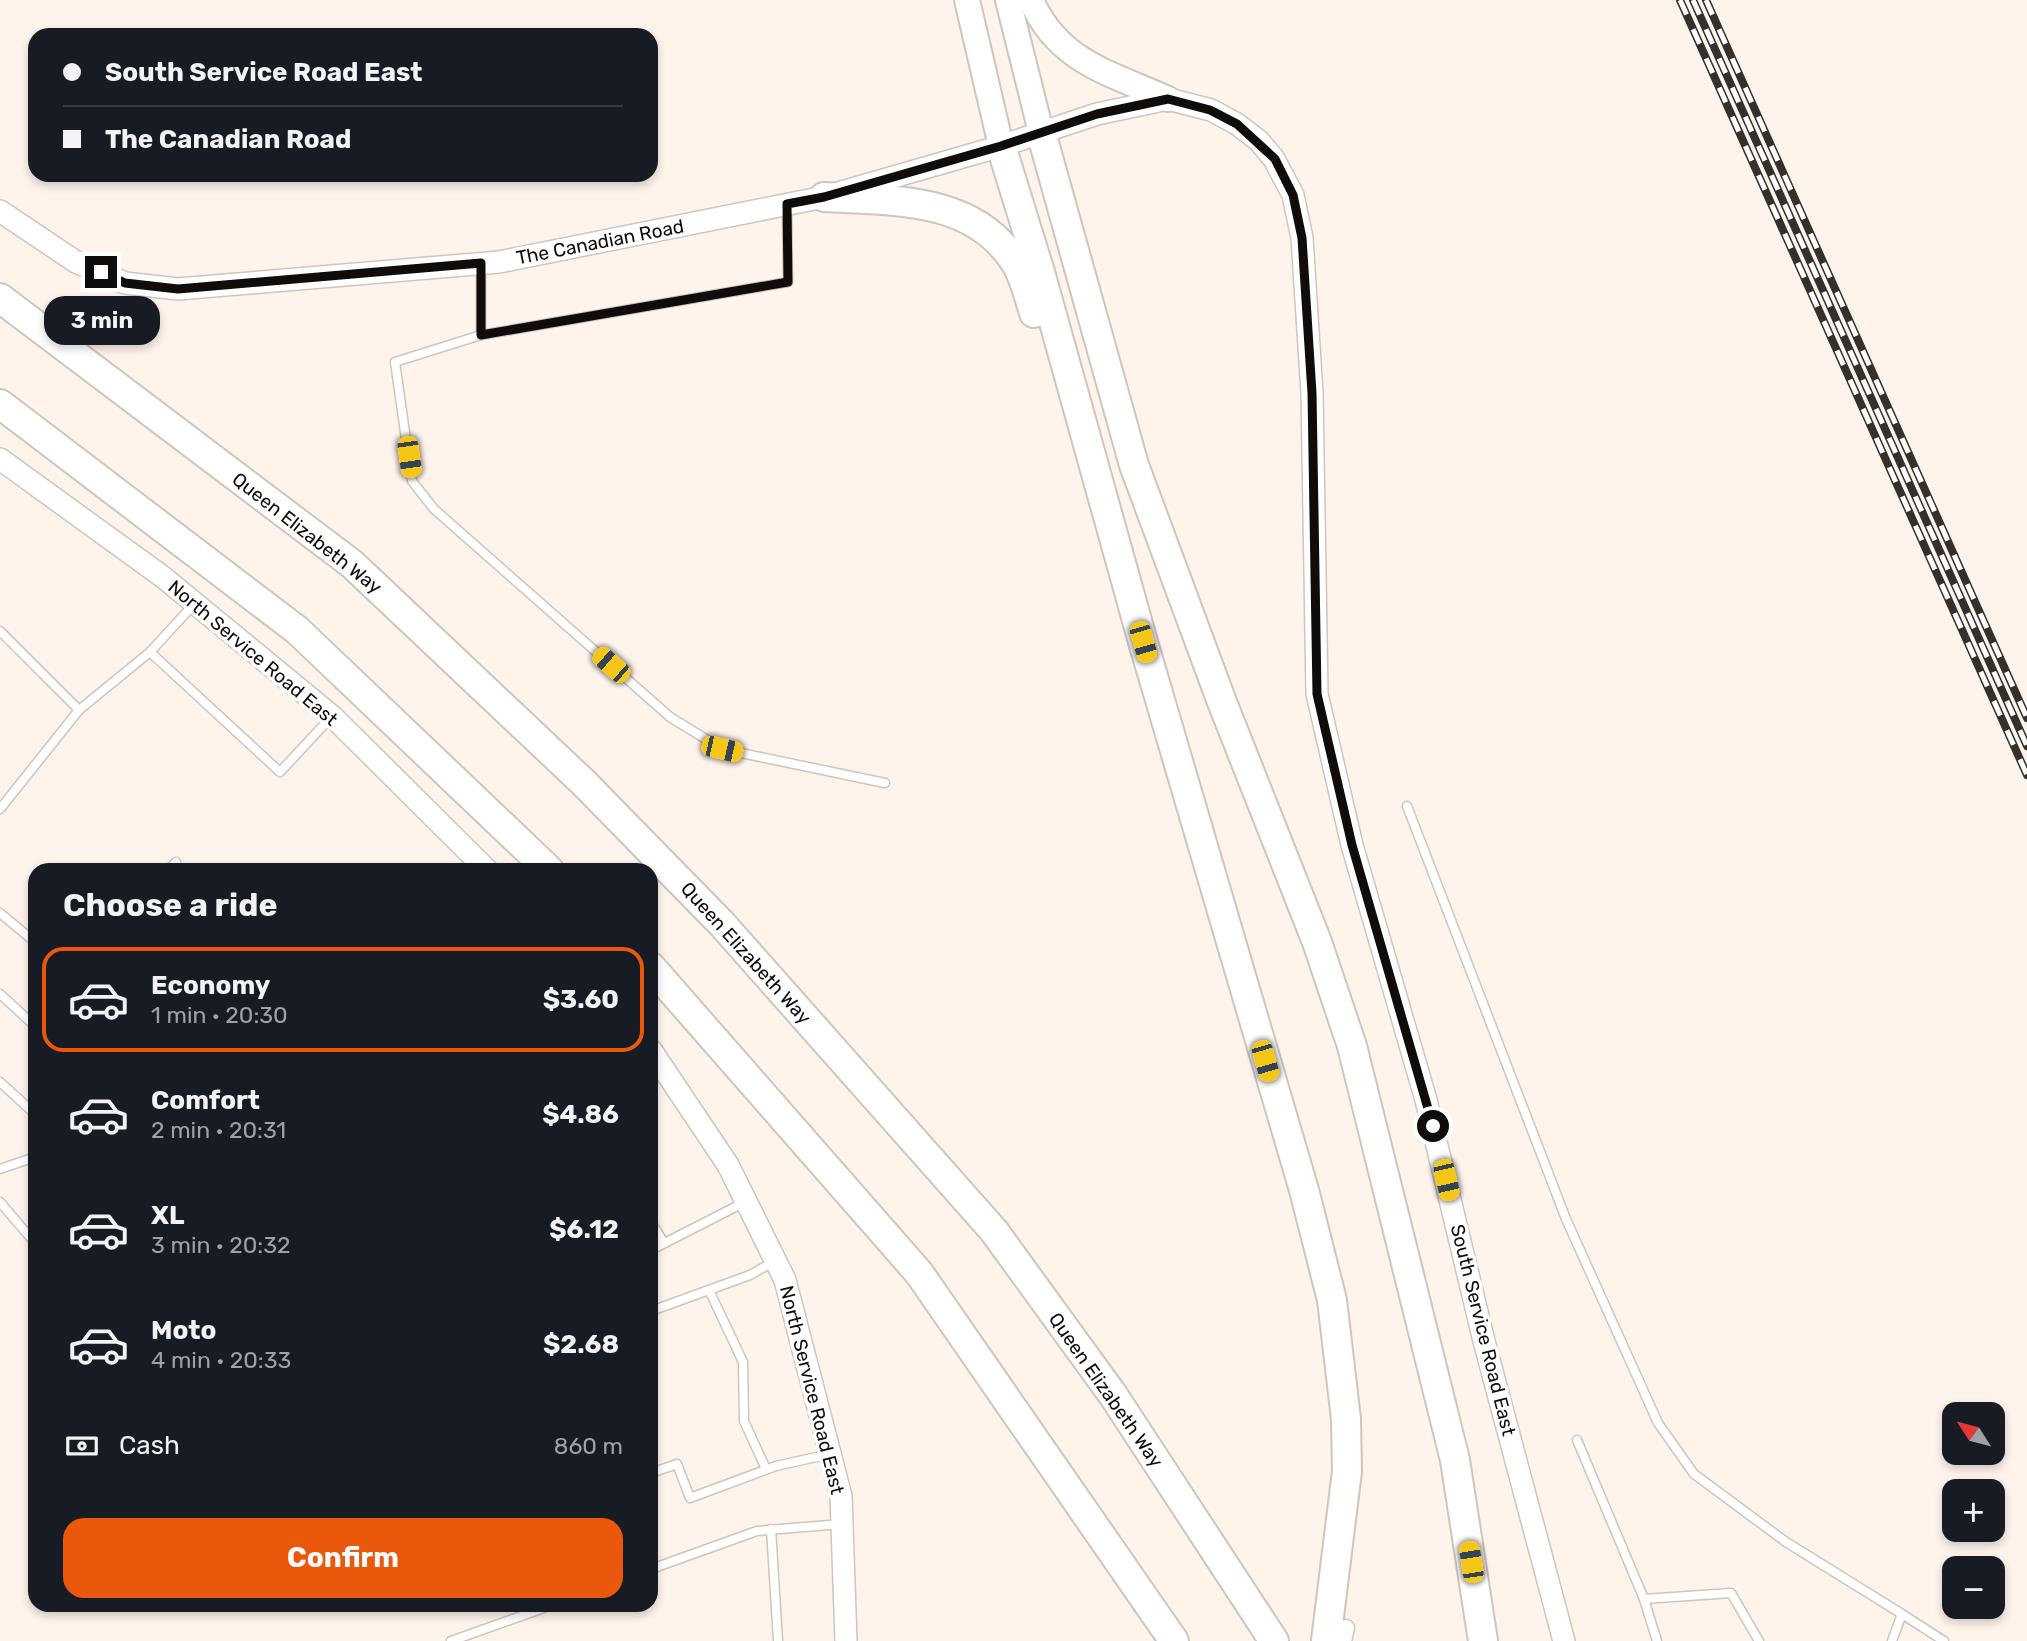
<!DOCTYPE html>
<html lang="en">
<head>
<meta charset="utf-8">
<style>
	:root { --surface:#171b24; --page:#242831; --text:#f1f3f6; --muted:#9ea1a6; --line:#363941; --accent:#ea580c }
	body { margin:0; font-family:Rubik,sans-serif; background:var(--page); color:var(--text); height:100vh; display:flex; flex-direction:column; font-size:26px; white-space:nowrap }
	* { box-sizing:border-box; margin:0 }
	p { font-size:23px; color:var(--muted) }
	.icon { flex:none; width:38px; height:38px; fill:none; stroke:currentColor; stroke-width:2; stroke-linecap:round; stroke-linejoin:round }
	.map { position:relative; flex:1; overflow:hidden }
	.sheet { position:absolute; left:28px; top:863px; width:630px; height:749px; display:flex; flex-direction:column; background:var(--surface); border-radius:21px; box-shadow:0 4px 10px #0003 }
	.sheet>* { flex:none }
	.banner { position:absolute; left:28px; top:28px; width:630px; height:154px; border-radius:21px; box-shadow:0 4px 10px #0003; display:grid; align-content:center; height:154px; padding:0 35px; background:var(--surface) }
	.needle { width:46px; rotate:306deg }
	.fabs { position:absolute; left:1942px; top:1402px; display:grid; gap:14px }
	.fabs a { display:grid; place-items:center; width:63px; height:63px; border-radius:14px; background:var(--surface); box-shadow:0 4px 10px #0003; font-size:35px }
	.end { position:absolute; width:32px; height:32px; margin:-16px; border:9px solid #0f0c09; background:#fff; box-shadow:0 0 0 4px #fff }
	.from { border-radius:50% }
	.bubble { position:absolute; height:49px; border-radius:21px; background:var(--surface); box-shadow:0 4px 10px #0003; font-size:23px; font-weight:700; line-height:49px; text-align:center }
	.car { position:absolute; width:21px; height:42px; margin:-21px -10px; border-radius:9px; box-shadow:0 0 5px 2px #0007; background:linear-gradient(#f5c518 24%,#345 0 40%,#f5c518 0 76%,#345 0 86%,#f5c518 0) }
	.banner b { display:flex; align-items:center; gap:24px; height:66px; font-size:26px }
	.banner b+b { border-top:2px solid var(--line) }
	.banner i { width:18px; height:18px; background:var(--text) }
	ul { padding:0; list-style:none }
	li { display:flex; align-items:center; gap:21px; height:105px; margin:0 14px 10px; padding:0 21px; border:4px solid transparent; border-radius:21px }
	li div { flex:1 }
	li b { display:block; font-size:26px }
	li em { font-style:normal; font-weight:700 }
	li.on { border-color:var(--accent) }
	li>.icon { width:63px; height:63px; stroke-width:1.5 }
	h2 { padding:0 35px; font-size:32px; line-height:84px }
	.pay { display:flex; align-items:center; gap:18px; height:77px; padding:0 35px; font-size:26px }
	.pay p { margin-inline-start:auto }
	.action { display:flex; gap:14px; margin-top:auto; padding:14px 35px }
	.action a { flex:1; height:80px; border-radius:21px; background:var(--accent); color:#fff; font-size:28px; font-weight:700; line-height:80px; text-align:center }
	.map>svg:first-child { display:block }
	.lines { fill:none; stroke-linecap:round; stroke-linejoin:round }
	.lane-casing { stroke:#cfc5bd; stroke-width:11 }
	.street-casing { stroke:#cfc5bd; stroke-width:19 }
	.secondary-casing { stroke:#cfc5bd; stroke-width:24 }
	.primary-casing { stroke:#cfc5bd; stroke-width:28 }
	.highway-casing { stroke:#cfc5bd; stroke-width:32 }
	.lane { stroke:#fff; stroke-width:8 }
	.street { stroke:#fff; stroke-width:16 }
	.secondary { stroke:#fff; stroke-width:21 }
	.primary { stroke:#fff; stroke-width:24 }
	.highway { stroke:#fff; stroke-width:28 }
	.rail-casing { stroke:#34302c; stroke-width:8 }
	.rail { stroke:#fff; stroke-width:5; stroke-dasharray:16; stroke-linecap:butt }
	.route { stroke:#0f0c09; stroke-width:9 }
	.labels { text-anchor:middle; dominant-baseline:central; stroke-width:7; stroke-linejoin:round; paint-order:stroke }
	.street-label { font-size:19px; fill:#0f0c09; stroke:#fff }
</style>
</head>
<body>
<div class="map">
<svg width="2027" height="1641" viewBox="0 0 2027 1641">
	<rect width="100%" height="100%" fill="#fef4ec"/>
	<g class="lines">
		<g class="lane-casing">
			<g id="lane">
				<path d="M787,207l1,75 -307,53 -86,27 17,119 22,28 236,208 52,32 163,34"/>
				<path d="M481,335v-69"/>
				<path d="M0,631l79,79"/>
				<path d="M150,652l130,120 52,-56"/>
				<path d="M1407,806l159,413 92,204 36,51 92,68 116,72 -10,27"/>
				<path d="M0,809l79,-99 71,-58 45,-49"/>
				<path d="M168,870l8,-8"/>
				<path d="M0,913l35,29"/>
				<path d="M0,994l35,32"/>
				<path d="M0,1082l35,32"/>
				<path d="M0,1169l35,-12"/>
				<path d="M0,1202l35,41"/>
				<path d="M651,1222l13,21"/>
				<path d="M651,1250l94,-48"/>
				<path d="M709,1290l34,72 1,59 22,48"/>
				<path d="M651,1311l99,-36 25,-14"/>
				<path d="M1577,1440l67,159 87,-6 28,48"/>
				<path d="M651,1473l26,-9 13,34 86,-32 54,-12"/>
				<path d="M771,1529l7,112"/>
				<path d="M651,1569l106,-38 84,-7"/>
				<path d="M1644,1599l13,42"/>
				<path d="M1902,1614l42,27"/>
				<path d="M451,1641l101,-36"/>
			</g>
		</g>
		<g class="street-casing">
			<path id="street" d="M1343,1641l3,-13"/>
		</g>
		<g class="secondary-casing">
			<g id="secondary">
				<path d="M0,211l76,51 49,21 53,6 321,-27 325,-65 177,-51 96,-32 71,-15 43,11 26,14 22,17 15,18 19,36 9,43 10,155 5,301 35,151 74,255 58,241 80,300"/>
				<path d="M0,459l163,118 169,139 155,154"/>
				<path d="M651,1050l77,115 57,115 56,216 5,145"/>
			</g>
		</g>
		<g class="primary-casing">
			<g id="primary">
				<path d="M967,0l34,146"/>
				<path d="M1008,0l33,132"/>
				<path d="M1031,0c27,62 79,73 137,99"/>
			</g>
		</g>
		<g class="highway-casing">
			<g id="highway">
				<path d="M1041,132l93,333 88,237 95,240 35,104 103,414 28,181"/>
				<path d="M1001,146l39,126 103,370 161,548 28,110 14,119 1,52 -21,170"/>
				<path d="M824,197c69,4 149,-1 191,65 9,14 14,35 19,51"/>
				<path d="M0,298l352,266 232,219 138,141 272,307 119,164 161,246"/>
				<path d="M0,404l297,226 252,240"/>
				<path d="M651,967l268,306 255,368"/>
			</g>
		</g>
		<use href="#lane" class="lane"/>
		<use href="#street" class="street"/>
		<use href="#secondary" class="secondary"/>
		<use href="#primary" class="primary"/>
		<use href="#highway" class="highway"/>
		<g class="rail-casing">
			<g id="rail">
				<path d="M1680,0l347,775"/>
				<path d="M1693,0l334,746"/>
				<path d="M1706,0l321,718"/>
			</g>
		</g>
		<use href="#rail" class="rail"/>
	</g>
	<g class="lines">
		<path class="route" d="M101,272l24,11 53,6 303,-26v72l307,-53 -1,-78 37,-7 177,-51 96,-32 71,-15 42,11 27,14 38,35 18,36 9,43 10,155 5,301 35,151 81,281"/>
	</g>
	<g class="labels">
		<g class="street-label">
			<text transform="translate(600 242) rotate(-11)">The Canadian Road</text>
			<text transform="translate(307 533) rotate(38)">Queen Elizabeth Way</text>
			<text transform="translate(253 653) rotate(40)">North Service Road East</text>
			<text transform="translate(746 953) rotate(48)">Queen Elizabeth Way</text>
			<text transform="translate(1483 1330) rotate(76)">South Service Road East</text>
			<text transform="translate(812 1390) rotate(76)">North Service Road East</text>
			<text transform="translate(1106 1390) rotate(55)">Queen Elizabeth Way</text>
		</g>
	</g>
</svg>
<div class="fabs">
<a><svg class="needle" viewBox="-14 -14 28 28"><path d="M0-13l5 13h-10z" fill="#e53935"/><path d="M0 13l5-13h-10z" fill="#9ea1a6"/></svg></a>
<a>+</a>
<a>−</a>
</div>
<i class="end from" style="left:1433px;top:1126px"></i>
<i class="end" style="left:101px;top:272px"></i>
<div class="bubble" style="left:44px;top:296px;width:116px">3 min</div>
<i class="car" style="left:409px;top:457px;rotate:172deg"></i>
<i class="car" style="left:1143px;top:642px;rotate:164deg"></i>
<i class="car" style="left:611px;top:665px;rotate:311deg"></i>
<i class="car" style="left:722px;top:749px;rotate:103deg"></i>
<i class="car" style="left:1265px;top:1061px;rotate:164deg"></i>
<i class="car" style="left:1446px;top:1180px;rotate:167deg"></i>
<i class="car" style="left:1471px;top:1562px;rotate:351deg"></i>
<div class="banner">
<b><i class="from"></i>South Service Road East</b>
<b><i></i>The Canadian Road</b>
</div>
<section class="sheet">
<h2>Choose a ride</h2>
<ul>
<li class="on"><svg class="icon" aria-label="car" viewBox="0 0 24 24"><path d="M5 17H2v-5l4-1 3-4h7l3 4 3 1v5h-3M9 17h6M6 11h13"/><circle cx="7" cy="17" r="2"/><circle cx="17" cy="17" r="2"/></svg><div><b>Economy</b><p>1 min · 20:30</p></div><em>$3.60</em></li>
<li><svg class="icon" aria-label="car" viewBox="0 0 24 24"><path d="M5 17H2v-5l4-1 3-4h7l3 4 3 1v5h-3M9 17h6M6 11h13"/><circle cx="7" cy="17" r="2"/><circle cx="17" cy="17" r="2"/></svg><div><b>Comfort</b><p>2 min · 20:31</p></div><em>$4.86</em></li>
<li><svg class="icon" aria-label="car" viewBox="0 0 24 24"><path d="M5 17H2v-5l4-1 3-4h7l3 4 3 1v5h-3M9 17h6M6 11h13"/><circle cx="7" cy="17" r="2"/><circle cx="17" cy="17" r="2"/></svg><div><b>XL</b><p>3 min · 20:32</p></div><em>$6.12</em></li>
<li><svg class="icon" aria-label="car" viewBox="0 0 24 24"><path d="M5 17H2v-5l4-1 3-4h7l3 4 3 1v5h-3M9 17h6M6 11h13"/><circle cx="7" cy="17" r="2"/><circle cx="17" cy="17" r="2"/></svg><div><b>Moto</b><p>4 min · 20:33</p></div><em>$2.68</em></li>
</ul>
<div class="pay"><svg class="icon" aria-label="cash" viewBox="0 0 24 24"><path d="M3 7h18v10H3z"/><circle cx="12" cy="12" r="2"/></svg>Cash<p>860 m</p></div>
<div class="action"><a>Confirm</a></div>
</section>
</div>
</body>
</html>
